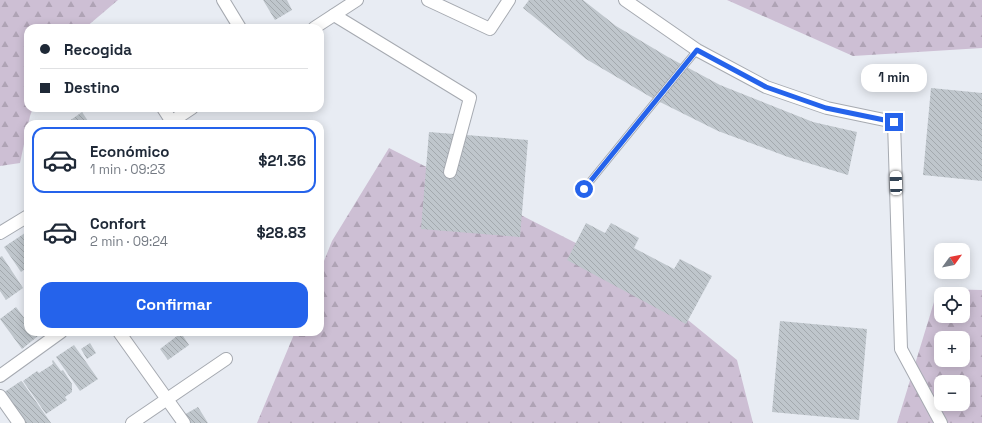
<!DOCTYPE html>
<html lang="es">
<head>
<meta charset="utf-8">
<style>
	:root { --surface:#fff; --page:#f2f2f3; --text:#1f2937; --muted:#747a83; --line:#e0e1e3; --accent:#2563eb }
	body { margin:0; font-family:"Space Grotesk",sans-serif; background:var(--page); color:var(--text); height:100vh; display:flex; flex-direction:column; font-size:15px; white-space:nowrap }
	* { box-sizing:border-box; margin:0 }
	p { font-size:13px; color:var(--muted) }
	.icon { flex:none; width:22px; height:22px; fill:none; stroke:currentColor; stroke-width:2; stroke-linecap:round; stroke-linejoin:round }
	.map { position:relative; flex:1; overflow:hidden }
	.sheet { position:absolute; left:24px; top:120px; width:300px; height:216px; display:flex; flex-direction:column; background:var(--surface); border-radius:12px; box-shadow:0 2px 10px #0003 }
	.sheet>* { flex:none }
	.top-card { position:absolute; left:24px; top:24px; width:300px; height:88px; border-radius:12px; box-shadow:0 2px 10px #0003; display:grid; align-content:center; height:88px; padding:0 16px; background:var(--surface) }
	.needle { width:26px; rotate:57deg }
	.fabs { position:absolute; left:934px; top:243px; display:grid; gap:8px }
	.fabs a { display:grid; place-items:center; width:36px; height:36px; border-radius:8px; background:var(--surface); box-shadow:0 2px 10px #0003; font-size:20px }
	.end { position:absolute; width:18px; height:18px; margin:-9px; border:5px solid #2563eb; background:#fff; box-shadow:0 0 0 2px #fff }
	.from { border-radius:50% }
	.bubble { position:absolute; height:28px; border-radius:12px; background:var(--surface); box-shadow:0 2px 10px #0003; font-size:13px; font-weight:700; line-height:28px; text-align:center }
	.car { position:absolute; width:12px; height:24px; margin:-12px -6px; border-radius:5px; box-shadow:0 0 3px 1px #0007; background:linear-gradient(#fff 24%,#345 0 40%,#fff 0 76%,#345 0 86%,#fff 0) }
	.top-card b { display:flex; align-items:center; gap:14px; height:38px; font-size:15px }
	.top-card b+b { border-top:1px solid var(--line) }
	.top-card i { width:10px; height:10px; background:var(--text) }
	ul { padding:7px 0 0; list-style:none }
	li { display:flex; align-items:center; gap:12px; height:66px; margin:0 8px 6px; padding:0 8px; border:2px solid transparent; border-radius:12px }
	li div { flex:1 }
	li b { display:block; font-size:15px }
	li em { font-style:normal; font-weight:700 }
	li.selected { border-color:var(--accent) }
	li>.icon { width:36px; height:36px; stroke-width:1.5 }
	.primary-button { display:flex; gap:8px; margin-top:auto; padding:8px 16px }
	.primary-button a { flex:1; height:46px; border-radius:12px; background:var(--accent); color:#fff; font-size:16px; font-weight:700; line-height:46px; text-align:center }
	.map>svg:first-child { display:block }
	.forest { fill:url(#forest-firs); fill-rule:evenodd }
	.building { fill:url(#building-back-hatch) }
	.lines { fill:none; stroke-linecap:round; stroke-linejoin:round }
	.lane-casing { stroke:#a6aab1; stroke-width:8 }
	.street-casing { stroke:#a6aab1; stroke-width:14 }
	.lane { stroke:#fff; stroke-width:6 }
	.street { stroke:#fff; stroke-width:12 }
	.route { stroke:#2563eb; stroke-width:5 }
</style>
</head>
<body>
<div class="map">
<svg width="982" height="423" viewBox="0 0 982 423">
	<defs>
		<pattern id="forest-firs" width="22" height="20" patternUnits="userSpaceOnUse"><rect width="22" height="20" fill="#cdbfd4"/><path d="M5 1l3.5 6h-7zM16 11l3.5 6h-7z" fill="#afa3b5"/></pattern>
		<pattern id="building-back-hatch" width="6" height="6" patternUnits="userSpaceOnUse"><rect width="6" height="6" fill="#bfc6cc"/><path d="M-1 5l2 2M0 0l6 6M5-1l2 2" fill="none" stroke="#a3a9ae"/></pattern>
	</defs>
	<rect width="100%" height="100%" fill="#e8ecf3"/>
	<g class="forest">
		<path d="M0,0h118l-33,28h-57v80h5l-3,8 -10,47 -20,3z"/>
		<path d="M727,0h255v48l-129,8z"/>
		<path d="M389,148l234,119 114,93 16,63h-496l38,-91h25v-61l12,-30z"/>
		<path d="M938,289l44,1v133h-85zM941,294h22v22h-22zM941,338h22v22h-22zM941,382h22v22h-22z"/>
	</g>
	<g class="building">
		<path d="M263,0h24l5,10 -17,10z"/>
		<path d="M529,0h54l33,26 52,31 52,28 93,37 44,10 -9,43 -60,-18 -70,-26 -64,-32 -68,-40 -63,-51z"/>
		<path d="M931,88l51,5v88l-59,-6z"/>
		<path d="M82,112l8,12h-25z"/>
		<path d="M429,132l99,8 -8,97 -99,-8z"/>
		<path d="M586,223l19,10 6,-10 28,15 -5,10 40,21 6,-10 32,17 -26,48 -119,-64z"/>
		<path d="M25,233l3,3v31l-7,5 -17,-25z"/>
		<path d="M2,256l21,32 -17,12 -6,-9v-34z"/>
		<path d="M16,307l12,16v9h7l3,4 -16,13 -22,-30z"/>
		<path d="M780,321l87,8 -8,91 -87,-8z"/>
		<path d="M181,333l8,12 -21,15 -8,-11z"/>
		<path d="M90,343l6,10 -9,6 -6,-10z"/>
		<path d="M74,345l24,34 -18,12 -24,-34z"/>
		<path d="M53,360l8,11 2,-1 9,14v8l-7,5 2,3 -21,14 -23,-33 14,-10 2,2 14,-9 -1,-3z"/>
		<path d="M21,381l2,2 28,40h-28l-20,-30z"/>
		<path d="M198,407l10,16h-22l-4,-7z"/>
	</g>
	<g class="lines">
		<g class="lane-casing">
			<path id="lane" d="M584,189l113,-139"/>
		</g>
		<g class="street-casing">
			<g id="street">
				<path d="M223,0l17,28"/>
				<path d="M428,0l62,29 19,-29"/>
				<path d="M625,0l72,50 69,37 61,21 67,14 7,227 40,74"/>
				<path d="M334,15l136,83 -20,74"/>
				<path d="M314,28l43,-28"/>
				<path d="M163,108l9,14"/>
				<path d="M168,124l24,-16"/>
				<path d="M0,233l28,-17"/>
				<path d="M119,332l65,91"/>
				<path d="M0,376l61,-44"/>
				<path d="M0,396l19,27"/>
				<path d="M132,423l94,-64"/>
			</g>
		</g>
		<use href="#lane" class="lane"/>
		<use href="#street" class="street"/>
	</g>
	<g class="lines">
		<path class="route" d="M584,189l113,-139 69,37 60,21 68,14"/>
	</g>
</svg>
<div class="fabs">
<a><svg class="needle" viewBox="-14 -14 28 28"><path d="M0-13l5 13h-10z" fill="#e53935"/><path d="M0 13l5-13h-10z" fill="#747a83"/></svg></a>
<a><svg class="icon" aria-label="locate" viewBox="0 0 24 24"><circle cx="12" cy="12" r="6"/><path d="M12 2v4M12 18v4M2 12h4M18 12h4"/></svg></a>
<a>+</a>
<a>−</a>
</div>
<i class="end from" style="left:584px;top:189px"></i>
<i class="end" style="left:894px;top:122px"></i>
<div class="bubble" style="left:861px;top:64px;width:66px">1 min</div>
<i class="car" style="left:896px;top:183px;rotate:358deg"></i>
<div class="top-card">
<b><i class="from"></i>Recogida</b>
<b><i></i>Destino</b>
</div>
<section class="sheet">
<ul>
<li class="selected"><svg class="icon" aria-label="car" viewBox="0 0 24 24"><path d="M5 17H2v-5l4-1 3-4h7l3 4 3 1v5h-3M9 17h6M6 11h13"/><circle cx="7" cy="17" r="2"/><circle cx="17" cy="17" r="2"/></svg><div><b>Económico</b><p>1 min · 09:23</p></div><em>$21.36</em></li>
<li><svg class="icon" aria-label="car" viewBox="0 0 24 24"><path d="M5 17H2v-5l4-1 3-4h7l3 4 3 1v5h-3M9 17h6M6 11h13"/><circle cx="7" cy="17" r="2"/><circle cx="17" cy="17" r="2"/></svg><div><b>Confort</b><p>2 min · 09:24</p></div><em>$28.83</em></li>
</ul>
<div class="primary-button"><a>Confirmar</a></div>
</section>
</div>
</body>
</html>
